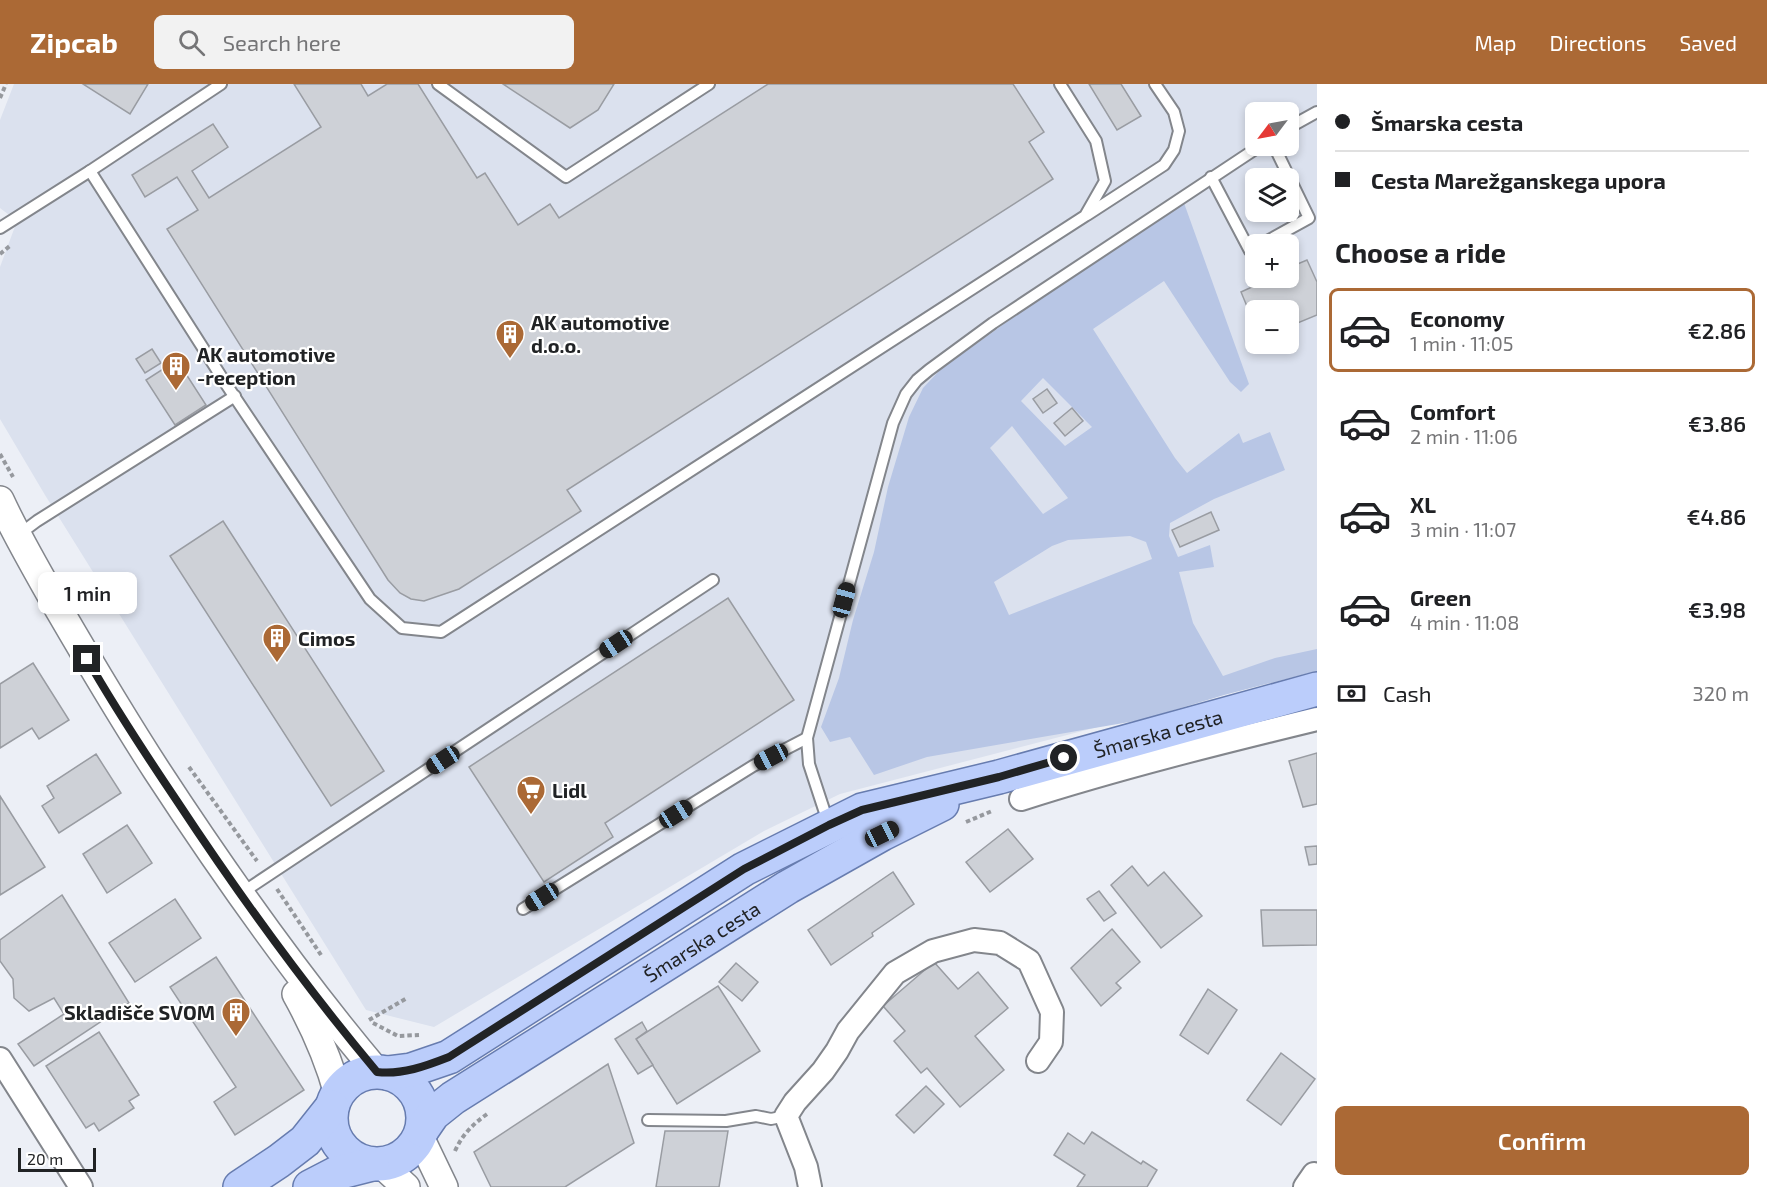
<!DOCTYPE html>
<html lang="en">
<head>
<meta charset="utf-8">
<style>
	:root { --surface:#fff; --page:#f2f2f2; --text:#202124; --muted:#757577; --line:#e0e0e0; --accent:#ab6935 }
	body { margin:0; font-family:"Exo 2",sans-serif; background:var(--page); color:var(--text); height:100vh; display:flex; flex-direction:column; font-size:22px; white-space:nowrap }
	* { box-sizing:border-box; margin:0 }
	p { font-size:20px; color:var(--muted) }
	.icon { flex:none; width:33px; height:33px; fill:none; stroke:currentColor; stroke-width:2; stroke-linecap:round; stroke-linejoin:round }
	.map { position:relative; flex:1; overflow:hidden }
	.side { display:flex; flex-direction:column; background:var(--surface); width:450px }
	.side>* { flex:none }
	.guide { display:grid; align-content:center; height:132px; padding:0 18px; background:var(--surface) }
	.needle { width:39px; rotate:238deg }
	.controls { position:absolute; left:1245px; top:18px; display:grid; gap:12px }
	.controls a { display:grid; place-items:center; width:54px; height:54px; border-radius:9px; background:var(--surface); box-shadow:0 3px 9px #0003; font-size:30px }
	.scale { position:absolute; left:18px; bottom:15px; width:78px; box-sizing:border-box; padding-left:6px; border:3px solid #212325; border-top:0; font-size:16px; line-height:21px; white-space:nowrap; color:#212325; -webkit-text-stroke:4px #fff; paint-order:stroke }
	.end { position:absolute; width:27px; height:27px; margin:-14px; border:8px solid #212325; background:#fff; box-shadow:0 0 0 3px #fff }
	.from { border-radius:50% }
	.bubble { position:absolute; height:42px; border-radius:9px; background:var(--surface); box-shadow:0 3px 9px #0003; font-size:20px; font-weight:600; line-height:42px; text-align:center }
	.car { position:absolute; width:18px; height:36px; margin:-18px -9px; border-radius:8px; box-shadow:0 0 4px 2px #0007; background:linear-gradient(#222 24%,#8ab4d8 0 40%,#222 0 76%,#8ab4d8 0 86%,#222 0) }
	.guide b { display:flex; align-items:center; gap:21px; height:57px; font-size:22px }
	.guide b+b { border-top:2px solid var(--line) }
	.guide i { width:15px; height:15px; background:var(--text) }
	ul { padding:0; list-style:none }
	li { display:flex; align-items:center; gap:18px; height:84px; margin:0 12px 9px; padding:0 6px; border:3px solid transparent; border-radius:9px }
	li div { flex:1 }
	li b { display:block; font-size:22px }
	li em { font-style:normal; font-weight:600 }
	li.current { border-color:var(--accent) }
	li>.icon { width:54px; height:54px; stroke-width:1.5 }
	h2 { padding:0 18px; font-size:27px; line-height:72px }
	.pay { display:flex; align-items:center; gap:15px; height:66px; padding:0 18px; font-size:22px }
	.pay p { margin-inline-start:auto }
	.cta { display:flex; gap:12px; margin-top:auto; padding:12px 18px }
	.cta a { flex:1; height:69px; border-radius:9px; background:var(--accent); color:#fff; font-size:24px; font-weight:600; line-height:69px; text-align:center }
	header { display:flex; align-items:center; gap:36px; box-sizing:border-box; height:84px; padding:0 30px; background:var(--accent); color:#fff }
	header strong { font-size:28px }
	nav { display:flex; gap:33px; margin-inline-start:auto; font-size:21px }
	.search { width:420px; height:54px; background:var(--page); display:flex; align-items:center; gap:15px; box-sizing:border-box; padding:0 21px; border-radius:9px; color:var(--muted); font-size:22px }
	main { display:flex; flex:1; min-height:0 }
	.map>svg:first-child { display:block }
	.built { fill:#dbe1ee; fill-rule:evenodd }
	.green { fill:#b8c6e5; fill-rule:evenodd }
	.building { fill:#ced1d7; stroke:#999ca2; stroke-width:1.5 }
	.lines { fill:none; stroke-linecap:round; stroke-linejoin:round }
	.service-casing { stroke:#83868c; stroke-width:14 }
	.minor-casing { stroke:#83868c; stroke-width:26 }
	.tertiary-casing { stroke:#83868c; stroke-width:30 }
	.primary-casing { stroke:#677caf; stroke-width:36 }
	.path { stroke:#96999e; stroke-width:4; stroke-dasharray:4.5 3; stroke-linecap:butt }
	.service { stroke:#fff; stroke-width:10 }
	.minor { stroke:#fff; stroke-width:22 }
	.tertiary { stroke:#fff; stroke-width:27 }
	.primary { stroke:#bbcdfb; stroke-width:33 }
	.route { stroke:#212325; stroke-width:8 }
	.labels { text-anchor:middle; dominant-baseline:central; stroke-width:4.5; stroke-linejoin:round; paint-order:stroke }
	.poi-label { font-size:20px; font-weight:bold; fill:#212325; stroke:#fff; text-anchor:start }
	.street-label { font-size:20px; fill:#212325; stroke:#fff }
</style>
</head>
<body>
<header>
<strong>Zipcab</strong>
<div class="search"><svg class="icon" aria-label="search" viewBox="0 0 24 24"><circle cx="10" cy="10" r="6"/><path d="M15 15l6 6"/></svg>Search here</div>
<nav><a>Map</a><a>Directions</a><a>Saved</a></nav>
</header>
<main>
<div class="map">
<svg width="1317" height="1103" viewBox="0 0 1317 1103">
	<rect width="100%" height="100%" fill="#eceff6"/>
	<path class="built" d="M14,0h1303v586l-477,124 -76,37 -330,196 -68,-17 -321,-515 -45,-76v-152l17,-46 -17,-13v-88zM1256,28h32v34h-32zM1256,94h32v34h-32zM1256,160h32v34h-32zM1256,226h32v34h-32z"/>
	<path class="green" d="M1184,119l65,181 -8,8 -11,-10 -66,-101 -71,48 82,129 12,15 52,-40 4,10 27,-11 15,38 -71,29 -44,24 -1,13 9,21 32,-12 4,22 -35,5 14,51 30,53 52,-18 42,-9v22l-93,24 -83,25 -214,37 -53,18 -24,-38 -20,5 -9,-15 18,-49 14,-58 21,-68 14,-65 21,-70 14,-29 17,-18 75,-54zM1043,294l49,49 -27,19 -44,-45zM1012,342l56,72 -25,16 -53,-66zM1130,452l16,6 6,17 -143,56 -15,-33 58,-36 16,-6z"/>
	<g class="building">
		<path d="M83,0h65l-18,30z"/>
		<path d="M294,0h67l7,12 19,-12h31l59,94 8,-5 33,52 32,-21 9,14 209,-134h245l31,48 -15,10 24,37 -486,311 14,21 -122,78 -35,12 -13,-2 -11,-6 -12,-13 -221,-351 31,-19 -21,-33 -32,20 -13,-22 81,-51 15,23 -36,24 17,27 112,-71z"/>
		<path d="M503,0h111l-16,26 -28,18z"/>
		<path d="M1089,0h32l20,32 -24,14z"/>
		<path d="M1307,176l10,22v33l-29,12v-17h-32v18l-15,-36 22,-10 -2,-4h27v-10z"/>
		<path d="M152,265l9,14 -16,10 -9,-14z"/>
		<path d="M177,276l29,45 -31,20 -29,-45z"/>
		<path d="M1047,305l10,14 -14,10 -10,-14z"/>
		<path d="M1072,324l11,13 -18,15 -11,-13z"/>
		<path d="M1211,428l8,18 -39,17 -8,-17z"/>
		<path d="M223,437l161,250 -53,35 -161,-250z"/>
		<path d="M728,514l66,102 -189,123 8,14 -69,45 -75,-115z"/>
		<path d="M33,579l36,57 -30,19 -7,-11 -32,20v-64z"/>
		<path d="M1317,669v51l-14,3 -14,-46z"/>
		<path d="M96,670l25,39 -62,40 -17,-27 12,-8 -7,-12z"/>
		<path d="M0,712l45,71 -45,28z"/>
		<path d="M127,741l25,38 -45,30 -24,-39z"/>
		<path d="M1008,745l25,30 -43,33 -24,-30z"/>
		<path d="M1317,762v18l-8,1 -4,-18z"/>
		<path d="M1132,782l16,20 16,-14 38,44 -41,32 -50,-63z"/>
		<path d="M893,788l21,32 -42,29 1,3 -42,29 -23,-35z"/>
		<path d="M1099,807l17,22 -12,8 -17,-22z"/>
		<path d="M62,811l67,108 -95,63 -16,-22 46,-30 -10,-16 -25,13 -15,-13 -1,-19 -13,-18v-21z"/>
		<path d="M175,815l26,39 -66,44 -26,-39z"/>
		<path d="M1261,826h56v35l-54,1z"/>
		<path d="M1112,845l28,33 -24,21 5,5 -20,18 -30,-38z"/>
		<path d="M216,873l88,133 -69,45 -21,-33 22,-15 -66,-100z"/>
		<path d="M934,878l24,27 20,-17 30,36 -33,28 29,34 -44,37 -33,-39 -6,5 -27,-32 11,-10 -22,-25z"/>
		<path d="M736,879l22,19 -16,19 -23,-19z"/>
		<path d="M718,902l42,65 -83,53 -41,-65z"/>
		<path d="M1208,905l29,21 -29,44 -28,-19z"/>
		<path d="M642,938l5,9 -11,8 17,26 -15,9 -23,-35z"/>
		<path d="M99,948l40,63 -10,6 5,7 -35,23 -5,-8 -8,5 -40,-62z"/>
		<path d="M1281,969l34,26 -34,46 -34,-25z"/>
		<path d="M608,980l26,79 -69,44h-74l-17,-35z"/>
		<path d="M926,1002l18,18 -30,29 -18,-18z"/>
		<path d="M665,1047h63l-9,56h-63z"/>
		<path d="M1092,1048l49,32 2,-3 14,9 -10,17h-70l8,-12 -31,-20 14,-22 16,11z"/>
	</g>
	<g class="lines">
		<g class="service-casing">
			<g id="service">
				<path d="M221,0l-131,87 136,213 144,215 32,29 39,4 644,-416 20,-35 -9,-40 -36,-57"/>
				<path d="M438,0l128,93 143,-93"/>
				<path d="M1288,44l29,-16"/>
				<path d="M1211,93l39,74 6,-3"/>
				<path d="M1087,131l77,-50 10,-15 5,-19 -5,-19 -19,-28"/>
				<path d="M0,144l90,-57"/>
				<path d="M1262,160l47,-26 -35,-72"/>
				<path d="M17,452l20,-15 198,-125"/>
				<path d="M828,738l-19,-58 -2,-26 86,-315 13,-29 11,-14 12,-10 64,-47 267,-177"/>
				<path d="M240,810l473,-314"/>
				<path d="M523,825l230,-143 54,-28"/>
				<path d="M648,1036l78,1 30,-5 15,3 15,-3"/>
			</g>
		</g>
		<g class="minor-casing">
			<g id="minor">
				<path d="M1021,715c97,-31 197,-56 296,-80"/>
				<path d="M0,975l81,128"/>
				<path d="M810,1103l-4,-20 -20,-51 9,-14 28,-31 14,-20 11,-20 47,-58 38,-22 41,-11 26,3 29,18 23,51 -1,30 -13,19"/>
				<path d="M1305,1103l9,-13"/>
			</g>
		</g>
		<g class="tertiary-casing">
			<g id="tertiary">
				<path d="M0,416c17,37 38,72 58,108 32,55 64,109 99,163 68,104 140,206 220,301"/>
				<path d="M296,910c19,34 32,63 42,100"/>
				<path d="M420,1053l24,50"/>
				<path d="M381,1080l25,23"/>
			</g>
		</g>
		<g class="primary-casing">
			<g id="primary">
				<circle cx="377" cy="1034" r="46"/>
				<path id="s1" d="M387,989l24,-3 38,-13 295,-188 118,-59 137,-33 318,-88"/>
				<path id="s2" d="M422,1046l11,-16 20,-16 335,-211 94,-53 60,-30"/>
				<path d="M240,1103l39,-26 26,-20 27,-34"/>
				<path d="M310,1103l27,-14 35,-9"/>
			</g>
		</g>
		<g class="path">
			<path d="M0,14l6,-14"/>
			<path d="M0,170l11,-9"/>
			<path d="M0,370l13,23"/>
			<path d="M189,683l68,94"/>
			<path d="M966,738l26,-11"/>
			<path d="M277,805l44,66"/>
			<path d="M369,936l38,-22"/>
			<path d="M373,939l25,13 21,-1"/>
			<path d="M455,1067c7,-16 18,-27 32,-37"/>
		</g>
		<use href="#service" class="service"/>
		<use href="#minor" class="minor"/>
		<use href="#tertiary" class="tertiary"/>
		<use href="#primary" class="primary"/>
	</g>
	<g class="lines">
		<path class="route" d="M87,575c28,49 59,96 90,142 62,94 128,185 200,271 25,3 49,-6 72,-15l295,-188 85,-44 33,-15 137,-33 65,-19"/>
	</g>
	<defs>
		<g id="building-pin" transform="scale(1.5)"><path d="M0 17L-7.5 6A9.5 9.5 0 1 1 7.5 6Z" fill="#ab6935" stroke="#fff"/><path d="M-4-6H4V6H1V3H-1V6H-4ZM-2.5-4.3h1.7v1.8h-1.7ZM.8-4.3h1.7v1.8H.8ZM-2.5-1h1.7V.8h-1.7ZM.8-1h1.7V.8H.8Z" fill="#fff"/></g>
		<g id="supermarket-pin" transform="scale(1.5)"><path d="M0 17L-7.5 6A9.5 9.5 0 1 1 7.5 6Z" fill="#ab6935" stroke="#fff"/><path d="M-6-5.5h2.5l.6 2H6L4.5 2H-2.5L-4.4-4H-6ZM-1.5 3.2a1.3 1.3 0 1 0 .1 0ZM3 3.2a1.3 1.3 0 1 0 .1 0Z" fill="#fff"/></g>
	</defs>
	<g fill-rule="evenodd">
		<use href="#building-pin" x="510" y="250"/>
		<use href="#building-pin" x="176" y="282"/>
		<use href="#building-pin" x="277" y="554"/>
		<use href="#supermarket-pin" x="531" y="706"/>
		<use href="#building-pin" x="236" y="928"/>
	</g>
	<g class="labels">
		<g class="poi-label">
			<text x="531" y="238">AK automotive<tspan x="531" dy="23">d.o.o.</tspan></text>
			<text x="197" y="270">AK automotive<tspan x="197" dy="23">-reception</tspan></text>
			<text x="298" y="554">Cimos</text>
			<text x="552" y="706">Lidl</text>
			<text x="215" y="928" text-anchor="end">Skladišče SVOM</text>
		</g>
		<g class="street-label">
			<text stroke="none"><textPath href="#s1" startOffset="852">Šmarska cesta</textPath></text>
			<text stroke="none"><textPath href="#s2" startOffset="339">Šmarska cesta</textPath></text>
		</g>
	</g>
</svg>
<div class="controls">
<a><svg class="needle" viewBox="-14 -14 28 28"><path d="M0-13l5 13h-10z" fill="#e53935"/><path d="M0 13l5-13h-10z" fill="#757577"/></svg></a>
<a><svg class="icon" aria-label="layers" viewBox="0 0 24 24"><path d="M12 4l9 5-9 5-9-5zM3 14l9 5 9-5"/></svg></a>
<a>+</a>
<a>−</a>
</div>
<div class="scale">20 m</div>
<i class="end from" style="left:1064px;top:674px"></i>
<i class="end" style="left:87px;top:575px"></i>
<div class="bubble" style="left:38px;top:488px;width:99px">1 min</div>
<i class="car" style="left:844px;top:516px;rotate:15deg"></i>
<i class="car" style="left:616px;top:560px;rotate:237deg"></i>
<i class="car" style="left:771px;top:673px;rotate:242deg"></i>
<i class="car" style="left:443px;top:676px;rotate:237deg"></i>
<i class="car" style="left:676px;top:730px;rotate:58deg"></i>
<i class="car" style="left:882px;top:750px;rotate:64deg"></i>
<i class="car" style="left:542px;top:813px;rotate:238deg"></i>
</div>
<section class="side">
<div class="guide">
<b><i class="from"></i>Šmarska cesta</b>
<b><i></i>Cesta Marežganskega upora</b>
</div>
<h2>Choose a ride</h2>
<ul>
<li class="current"><svg class="icon" aria-label="car" viewBox="0 0 24 24"><path d="M5 17H2v-5l4-1 3-4h7l3 4 3 1v5h-3M9 17h6M6 11h13"/><circle cx="7" cy="17" r="2"/><circle cx="17" cy="17" r="2"/></svg><div><b>Economy</b><p>1 min · 11:05</p></div><em>€2.86</em></li>
<li><svg class="icon" aria-label="car" viewBox="0 0 24 24"><path d="M5 17H2v-5l4-1 3-4h7l3 4 3 1v5h-3M9 17h6M6 11h13"/><circle cx="7" cy="17" r="2"/><circle cx="17" cy="17" r="2"/></svg><div><b>Comfort</b><p>2 min · 11:06</p></div><em>€3.86</em></li>
<li><svg class="icon" aria-label="car" viewBox="0 0 24 24"><path d="M5 17H2v-5l4-1 3-4h7l3 4 3 1v5h-3M9 17h6M6 11h13"/><circle cx="7" cy="17" r="2"/><circle cx="17" cy="17" r="2"/></svg><div><b>XL</b><p>3 min · 11:07</p></div><em>€4.86</em></li>
<li><svg class="icon" aria-label="car" viewBox="0 0 24 24"><path d="M5 17H2v-5l4-1 3-4h7l3 4 3 1v5h-3M9 17h6M6 11h13"/><circle cx="7" cy="17" r="2"/><circle cx="17" cy="17" r="2"/></svg><div><b>Green</b><p>4 min · 11:08</p></div><em>€3.98</em></li>
</ul>
<div class="pay"><svg class="icon" aria-label="cash" viewBox="0 0 24 24"><path d="M3 7h18v10H3z"/><circle cx="12" cy="12" r="2"/></svg>Cash<p>320 m</p></div>
<div class="cta"><a>Confirm</a></div>
</section>
</main>
</body>
</html>
